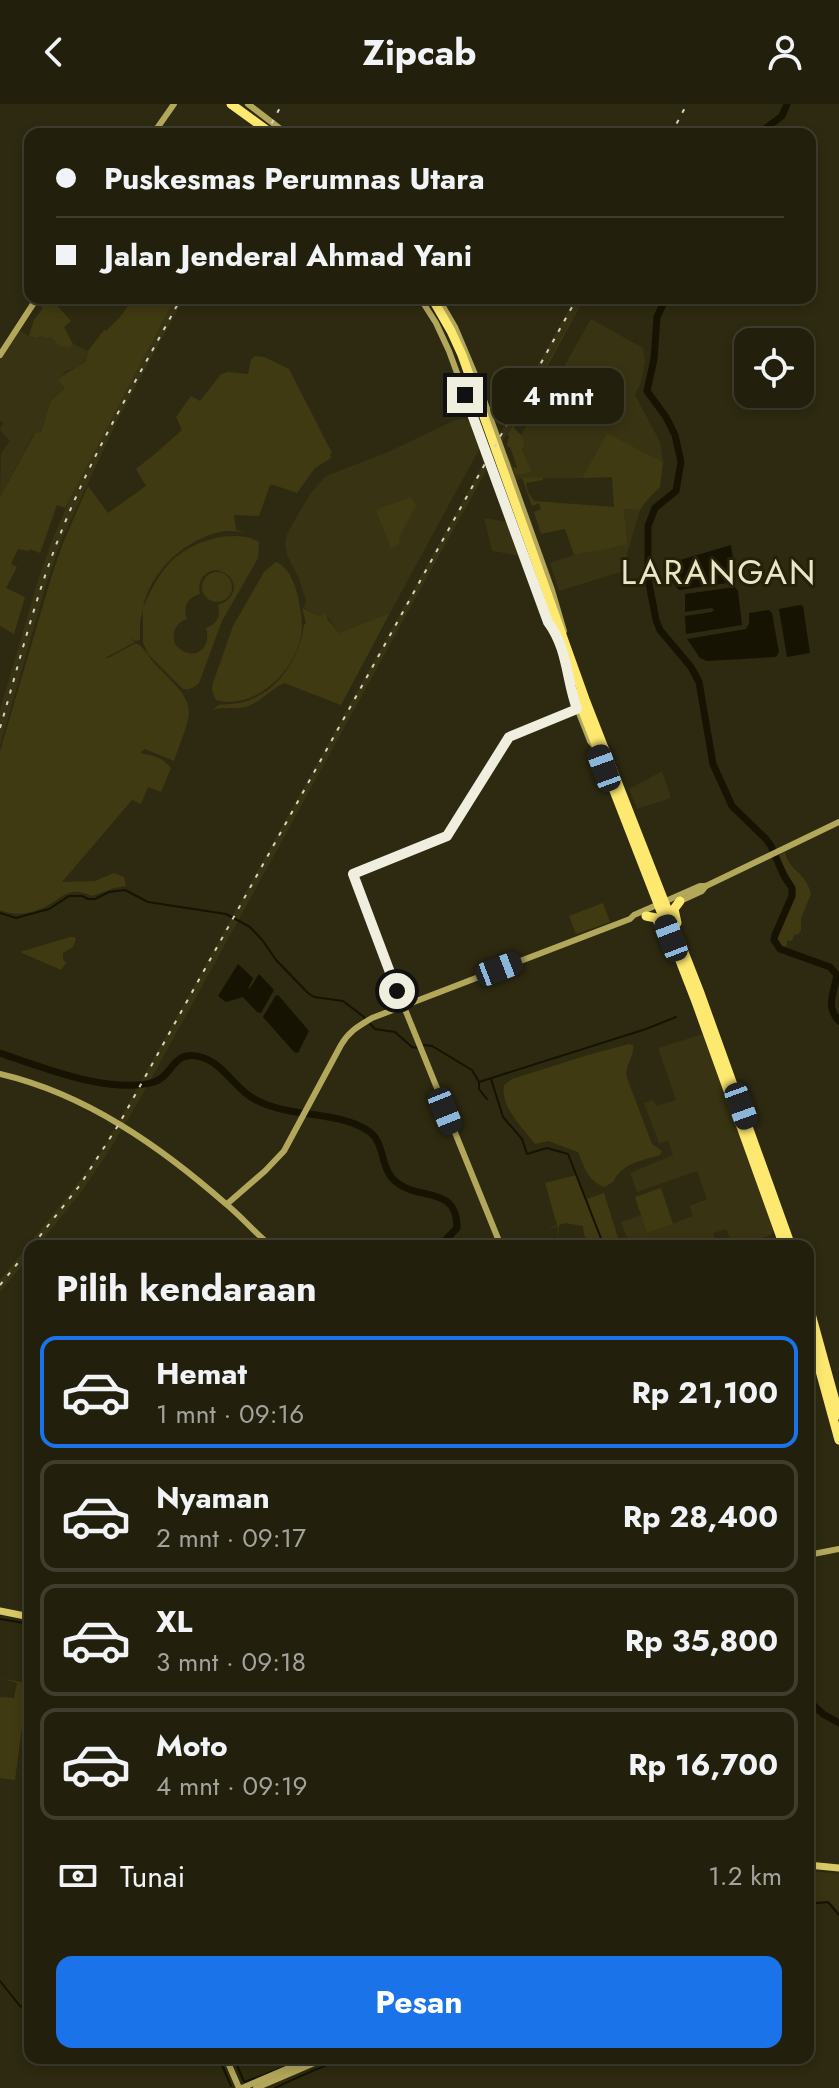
<!DOCTYPE html>
<html lang="id">
<head>
<meta charset="utf-8">
<style>
	:root { --surface:#22200d; --page:#2e2d1b; --text:#f1f3f6; --muted:#a2a39d; --line:#3f3e2e; --accent:#1a73e8 }
	body { margin:0; font-family:Jost,sans-serif; background:var(--page); color:var(--text); height:100vh; display:flex; flex-direction:column; font-size:30px; white-space:nowrap }
	* { box-sizing:border-box; margin:0 }
	p { font-size:26px; color:var(--muted) }
	.icon { flex:none; width:44px; height:44px; fill:none; stroke:currentColor; stroke-width:2; stroke-linecap:round; stroke-linejoin:round }
	.map { position:relative; flex:1; overflow:hidden }
	.side { position:absolute; left:24px; top:1136px; width:790px; height:824px; display:flex; flex-direction:column; background:var(--surface); border-radius:16px; box-shadow:0 4px 12px #0003,0 0 0 2px var(--line) }
	.side>* { flex:none }
	.hud { position:absolute; left:24px; top:24px; width:792px; height:176px; border-radius:16px; box-shadow:0 4px 12px #0003,0 0 0 2px var(--line); display:grid; align-content:center; height:176px; padding:0 32px; background:var(--surface) }
	.buttons { position:absolute; left:734px; top:224px; display:grid; gap:16px }
	.buttons a { display:grid; place-items:center; width:80px; height:80px; border-radius:16px; background:var(--surface); box-shadow:0 4px 12px #0003,0 0 0 2px var(--line); font-size:40px }
	.end { position:absolute; width:36px; height:36px; margin:-18px; border:10px solid #f0eedf; background:#111; box-shadow:0 0 0 4px #111 }
	.from { border-radius:50% }
	.bubble { position:absolute; height:56px; border-radius:16px; background:var(--surface); box-shadow:0 4px 12px #0003,0 0 0 2px var(--line); font-size:26px; font-weight:700; line-height:56px; text-align:center }
	.car { position:absolute; width:24px; height:48px; margin:-24px -12px; border-radius:10px; box-shadow:0 0 6px 2px #0007; background:linear-gradient(#222 24%,#8ab4d8 0 40%,#222 0 76%,#8ab4d8 0 86%,#222 0) }
	.hud b { display:flex; align-items:center; gap:28px; height:76px; font-size:30px }
	.hud b+b { border-top:2px solid var(--line) }
	.hud i { width:20px; height:20px; background:var(--text) }
	ul { padding:0; list-style:none }
	li { display:flex; align-items:center; gap:24px; height:112px; margin:0 16px 12px; padding:0 16px; border:4px solid var(--line); border-radius:16px }
	li div { flex:1 }
	li b { display:block; font-size:30px }
	li em { font-style:normal; font-weight:700 }
	li.current { border-color:var(--accent) }
	li>.icon { width:72px; height:72px; stroke-width:1.5 }
	h2 { padding:0 32px; font-size:36px; line-height:96px }
	.pay { display:flex; align-items:center; gap:20px; height:88px; padding:0 32px; font-size:30px }
	.pay p { margin-inline-start:auto }
	.primary-button { display:flex; gap:16px; margin-top:auto; padding:16px 32px }
	.primary-button a { flex:1; height:92px; border-radius:16px; background:var(--accent); color:#fff; font-size:32px; font-weight:700; line-height:92px; text-align:center }
	header { display:flex; justify-content:space-between; align-items:center; height:104px; padding:0 32px; background:var(--surface); font-size:36px; font-weight:700 }
	.map>svg:first-child { display:block }
	.built { fill:#383312 }
	.green { fill:#403a12; fill-rule:evenodd }
	.water { fill:#161302 }
	.lines { fill:none; stroke-linecap:round; stroke-linejoin:round }
	.stream { stroke:#161302; stroke-width:2 }
	.river { stroke:#161302; stroke-width:7 }
	.secondary { stroke:#b3a75b; stroke-width:6 }
	.primary { stroke:#d9c966; stroke-width:7 }
	.highway { stroke:#fde96f; stroke-width:9 }
	.rail { stroke:#d6d4c4; stroke-width:2; stroke-dasharray:4 8; stroke-linecap:butt }
	.route { stroke:#f0eedf; stroke-width:10 }
	.labels { text-anchor:middle; dominant-baseline:central; stroke-width:6; stroke-linejoin:round; paint-order:stroke }
	.quarter-label { font-size:34px; letter-spacing:2px; fill:#e9e5c6; stroke:#252008 }
</style>
</head>
<body>
<header><svg class="icon" aria-label="back" viewBox="0 0 24 24"><path d="M15 5l-7 7 7 7"/></svg>Zipcab<svg class="icon" aria-label="person" viewBox="0 0 24 24"><circle cx="12" cy="8" r="4"/><path d="M4 21q1-7 8-7t8 7"/></svg></header>
<div class="map">
<svg width="839" height="1984" viewBox="0 0 839 1984">
	<rect width="100%" height="100%" fill="#2e2a11"/>
	<g class="built">
		<path d="M175,194h9l-67,123 -56,120 -15,44 -46,161v-36l39,-133 14,-39 21,-48z"/>
		<path d="M575,194h6v3l-161,289 -280,509 -33,55 -25,37 -44,55h-8v10l-30,36v-12l71,-88 32,-43 13,-23z"/>
		<path d="M591,215l52,29 2,14 -4,20 -6,13 25,47 3,20 -56,-29 -25,45h-45l-3,-1 -15,2 -4,4 -2,-9 19,-2 -10,-24 3,-5 -4,-8 26,-47 4,1 1,-1z"/>
		<path d="M18,226l14,8 10,-3 9,2 18,10 4,-3 15,7 -1,7 -8,9 -13,4 -8,10 7,5 -15,16 -9,31h-7l-34,64 1,-44 9,-12 -10,-11 3,-7 -3,-3v-61z"/>
		<path d="M464,314l7,5 2,11 9,10 -92,169 -51,20 -13,-18 -7,1 -15,-8 2,-8 -7,-21 -12,-24 -2,-12 2,-9 11,-20 13,-21 15,-17 62,-24 65,-31z"/>
		<path d="M624,405l16,1 -13,44 3,15 -71,22 -9,-28 24,-8 52,-10z"/>
		<path d="M484,414l24,4 13,34 -29,-5z"/>
		<path d="M662,667l9,27 -34,11 -8,-20z"/>
		<path d="M703,930l71,197 -3,4 -30,11h-8l-7,-17 -13,4 4,13h-77l-3,-6 -8,3 -8,-21 20,-7 7,18 45,-17 -4,-10 18,-7 -10,-28 -60,21 -7,-19 43,-18 -5,-14 -9,2 -15,-40 9,-3 4,6 19,-6 -18,-52z"/>
		<path d="M811,1767l28,3v37l-9,-9 -20,-1z"/>
	</g>
	<g class="green">
		<path d="M40,194h10l21,23 -7,6 9,17 -4,4 -9,-2 -9,-9 -7,1 -2,-3 -7,3 -6,-2 5,-16 9,-12 -6,-5z"/>
		<path d="M134,194h41l-110,210 -8,-3 -17,48 -10,-4 -1,2 -11,-2 -7,15 6,3 -11,21 19,9 -11,37 -14,-8v-129l35,-64h6l9,-31 15,-15 -7,-6c9,-11 17,-11 28,-20l2,-10 16,-21 2,1 14,-14z"/>
		<path d="M581,194h3l-2,4 -68,126 7,7 4,8 -3,6 10,23 -17,3 -10,-21h2l6,14 4,-1 -7,-20 -3,-1 2,-10 -2,-1 74,-133z"/>
		<path d="M255,252l9,1 25,12 43,84 -2,1 1,4 -16,10 -18,25 -23,-8h-4l-11,31 -25,-1 2,15 9,2c-8,0 -17,-2 -25,0 -36,8 -70,40 -77,76 17,-38 30,-59 73,-70 14,-3 31,-3 43,4l-1,16 -36,63 -23,62c-6,5 -9,7 -16,6l-35,-35 -5,-12v-32l-3,11v19l-4,1 -6,-3 5,4 -30,16h3l28,-15c9,4 13,16 21,23 43,43 36,40 17,95l-29,-12 -5,4c12,2 22,4 31,15l-10,24 -13,-5 -7,17 -9,-4 -70,82 33,-1 19,-8 10,4 2,9 -12,2 -22,8c-6,-2 -12,-5 -19,-4 -10,1 -15,8 -23,12 -13,9 -36,13 -50,6v-159l52,-176 11,-32 25,-57 20,27 38,-27 -10,-17 20,-16 26,-23 -6,-13 15,-21 9,5 21,-27 7,-2 20,2 3,-14zM216,466c22,4 25,27 2,35 3,11 -1,19 -12,23 7,23 -16,35 -31,16 -4,-12 1,-21 12,-25 -5,-12 1,-22 13,-25 -3,-13 3,-22 16,-24z"/>
		<path d="M607,329l56,29 -3,25 -13,13 -7,10 -16,-1 3,36 -53,10 -9,-26 -24,5 -7,-22 7,-3 -2,-6 -7,3 -10,-28 12,-1 9,1v2l-17,3 2,9 6,9 80,6 -2,-30 -30,1z"/>
		<path d="M411,393l5,8 -16,31 -1,8 -8,5 -15,-39z"/>
		<path d="M276,458c13,5 19,22 22,35 3,16 6,28 2,44 -8,33 -48,70 -84,59l-4,-10 1,-7 20,-57 31,-54z"/>
		<circle cx="217" cy="483" r="15"/>
		<path d="M302,504l17,8 7,-2 2,6 11,13 51,-20 -49,92 -57,-22c-13,6 -24,19 -38,24 -11,3 -22,-1 -33,3l5,-5c8,-1 17,-1 26,-3 34,-10 56,-44 60,-77l2,-2z"/>
		<path d="M785,748c3,19 20,18 26,42l-10,24v12l-2,4 -5,1 -2,6 -5,-1v6l-5,1 -4,-5v-5l18,-48 -18,-33z"/>
		<path d="M603,799l7,19 -34,12 -7,-18z"/>
		<path d="M70,833h4l2,2 -3,8 -10,6v6l3,4 -5,7 -41,-18z"/>
		<path d="M629,940l4,1c2,12 -9,20 -6,33l25,66 10,7 -2,4c-19,6 -38,8 -47,27l-8,5c-17,-5 -21,-21 -27,-35l-30,-11 -13,3c-12,-16 -35,-37 -31,-59l8,-6 76,-24z"/>
		<path d="M577,1071l20,54 -10,-30 17,-6 15,48h9l1,2 9,-3 2,6h-52l2,-4 -6,-7 -1,-9 -18,-3 -6,2 -2,21 1,-20 -11,3 10,-4 -12,-42z"/>
		<path d="M661,1084l12,36 -26,9 -12,-36z"/>
		<path d="M3,1575l25,4 -13,97 -15,-2v-81l14,1 3,-15z"/>
	</g>
	<g class="water">
		<path d="M731,441l5,35 -2,2 -55,8 -14,-17 -2,-8z"/>
		<path d="M735,483l3,4 4,34 -56,9 -1,-18 27,-4 2,-3 -3,-1 -26,4v-18z"/>
		<path d="M800,501l3,1 7,47 -23,4 -8,-48z"/>
		<path d="M769,506l3,3 7,39 -3,5 -69,4 -7,-3 -13,-19 59,-10 3,-6v-10z"/>
		<path d="M238,860l15,14 -5,11 2,-1 9,-14 15,16 -13,23 -4,-1 -14,-15 -17,5 -8,-6z"/>
		<path d="M276,891l3,1 30,35 -11,22 -4,-1 -31,-35z"/>
	</g>
	<g class="lines">
		<g class="stream">
			<path d="M0,809l16,5 33,-9 20,-13h13l6,3h7l14,-7 16,-2 23,12 78,12 24,13 13,14 13,19 32,33 6,4 29,4 21,16 11,12 20,3 17,15 5,1"/>
			<path d="M424,941l8,1 40,24 7,12 167,-53 30,-12"/>
			<path d="M491,975l12,38 19,22 5,15 20,-6 21,6 36,92"/>
			<path d="M479,978v7l8,10"/>
			<path d="M0,1515l30,5"/>
			<path d="M808,1800l20,-2 11,13"/>
			<path d="M0,1877l20,25 10,4"/>
			<path d="M219,1954l12,28"/>
			<path d="M234,1954l10,24 20,-7"/>
			<path d="M301,1955l2,-1"/>
			<path d="M283,1963l15,-7"/>
			<path d="M266,1970l15,-6"/>
			<path d="M275,1984c22,-11 45,-20 68,-30"/>
		</g>
		<g class="river">
			<path d="M758,30l24,-18 5,-12"/>
			<path d="M666,194l-9,19 -3,42 -7,32 19,26 9,18 6,27 -5,29 -21,17 -7,18v52l8,42 4,10 31,37 8,15 14,82 19,42 34,33 5,7 13,30 8,12v8l-17,39 -1,5 6,9 50,18 7,8c-3,18 -12,31 2,46"/>
			<path d="M0,949c41,14 111,42 154,29 20,-6 18,-35 50,-24 19,7 30,28 47,39 34,22 81,12 116,33 19,11 12,38 29,52 23,19 61,3 61,46l-17,18"/>
			<path d="M808,1596l15,14 16,9"/>
		</g>
		<g class="secondary">
			<path d="M248,0l39,30"/>
			<path d="M153,30l21,-30"/>
			<path d="M420,194l16,25 13,28 91,249 8,22 8,10"/>
			<path d="M438,194l17,29 19,45 78,218 12,41"/>
			<path d="M0,251l37,-57"/>
			<path d="M569,567l4,27 17,43 5,6"/>
			<path d="M678,798l24,-11 4,-5"/>
			<path d="M0,970c86,20 161,73 226,130 16,13 29,29 45,42"/>
			<path d="M227,1100l38,-33 19,-20 57,-106c8,-14 18,-19 31,-27l258,-99 4,-4 66,-29h6l133,-64"/>
			<path d="M501,1142l-118,-291 -30,-81 94,-38 62,-99 68,-28"/>
			<path d="M808,1451l31,-6"/>
			<path d="M226,1954l13,30"/>
			<path d="M242,1984l70,-30"/>
			<path d="M256,1984l70,-30"/>
		</g>
		<g class="primary">
			<path d="M0,1507l30,6"/>
			<path d="M808,1761l31,3"/>
		</g>
		<g class="highway">
			<path d="M231,0l41,30"/>
			<path d="M432,194l19,33 11,24 124,347 114,291 91,253"/>
			<path d="M576,589l119,306 89,247"/>
			<path d="M646,812l10,2 5,10"/>
			<path d="M677,819l-3,-14 6,-8"/>
			<path d="M808,1199l31,112"/>
			<path d="M808,1223l31,113"/>
		</g>
		<g class="rail">
			<path d="M266,30l16,-30"/>
			<path d="M671,30l16,-30"/>
			<path d="M0,624c20,-68 37,-138 64,-203 32,-79 77,-152 117,-227"/>
			<path d="M32,1142l48,-61 39,-61 458,-826"/>
			<path d="M0,1181l30,-37"/>
		</g>
	</g>
	<g class="lines">
		<path class="route" d="M397,887l-44,-117 94,-38 62,-99 68,-28c-11,-30 -9,-60 -29,-87l-83,-227"/>
	</g>
	<g class="labels">
		<g class="quarter-label">
			<text x="719" y="468">LARANGAN</text>
		</g>
	</g>
</svg>
<div class="buttons">
<a><svg class="icon" aria-label="locate" viewBox="0 0 24 24"><circle cx="12" cy="12" r="6"/><path d="M12 2v4M12 18v4M2 12h4M18 12h4"/></svg></a>
</div>
<i class="end from" style="left:397px;top:887px"></i>
<i class="end" style="left:465px;top:291px"></i>
<div class="bubble" style="left:492px;top:264px;width:132px">4 mnt</div>
<i class="car" style="left:604px;top:664px;rotate:340deg"></i>
<i class="car" style="left:671px;top:834px;rotate:339deg"></i>
<i class="car" style="left:499px;top:865px;rotate:69deg"></i>
<i class="car" style="left:741px;top:1002px;rotate:160deg"></i>
<i class="car" style="left:445px;top:1007px;rotate:158deg"></i>
<div class="hud">
<b><i class="from"></i>Puskesmas Perumnas Utara</b>
<b><i></i>Jalan Jenderal Ahmad Yani</b>
</div>
<section class="side">
<h2>Pilih kendaraan</h2>
<ul>
<li class="current"><svg class="icon" aria-label="car" viewBox="0 0 24 24"><path d="M5 17H2v-5l4-1 3-4h7l3 4 3 1v5h-3M9 17h6M6 11h13"/><circle cx="7" cy="17" r="2"/><circle cx="17" cy="17" r="2"/></svg><div><b>Hemat</b><p>1 mnt · 09:16</p></div><em>Rp 21,100</em></li>
<li><svg class="icon" aria-label="car" viewBox="0 0 24 24"><path d="M5 17H2v-5l4-1 3-4h7l3 4 3 1v5h-3M9 17h6M6 11h13"/><circle cx="7" cy="17" r="2"/><circle cx="17" cy="17" r="2"/></svg><div><b>Nyaman</b><p>2 mnt · 09:17</p></div><em>Rp 28,400</em></li>
<li><svg class="icon" aria-label="car" viewBox="0 0 24 24"><path d="M5 17H2v-5l4-1 3-4h7l3 4 3 1v5h-3M9 17h6M6 11h13"/><circle cx="7" cy="17" r="2"/><circle cx="17" cy="17" r="2"/></svg><div><b>XL</b><p>3 mnt · 09:18</p></div><em>Rp 35,800</em></li>
<li><svg class="icon" aria-label="car" viewBox="0 0 24 24"><path d="M5 17H2v-5l4-1 3-4h7l3 4 3 1v5h-3M9 17h6M6 11h13"/><circle cx="7" cy="17" r="2"/><circle cx="17" cy="17" r="2"/></svg><div><b>Moto</b><p>4 mnt · 09:19</p></div><em>Rp 16,700</em></li>
</ul>
<div class="pay"><svg class="icon" aria-label="cash" viewBox="0 0 24 24"><path d="M3 7h18v10H3z"/><circle cx="12" cy="12" r="2"/></svg>Tunai<p>1.2 km</p></div>
<div class="primary-button"><a>Pesan</a></div>
</section>
</div>
</body>
</html>
